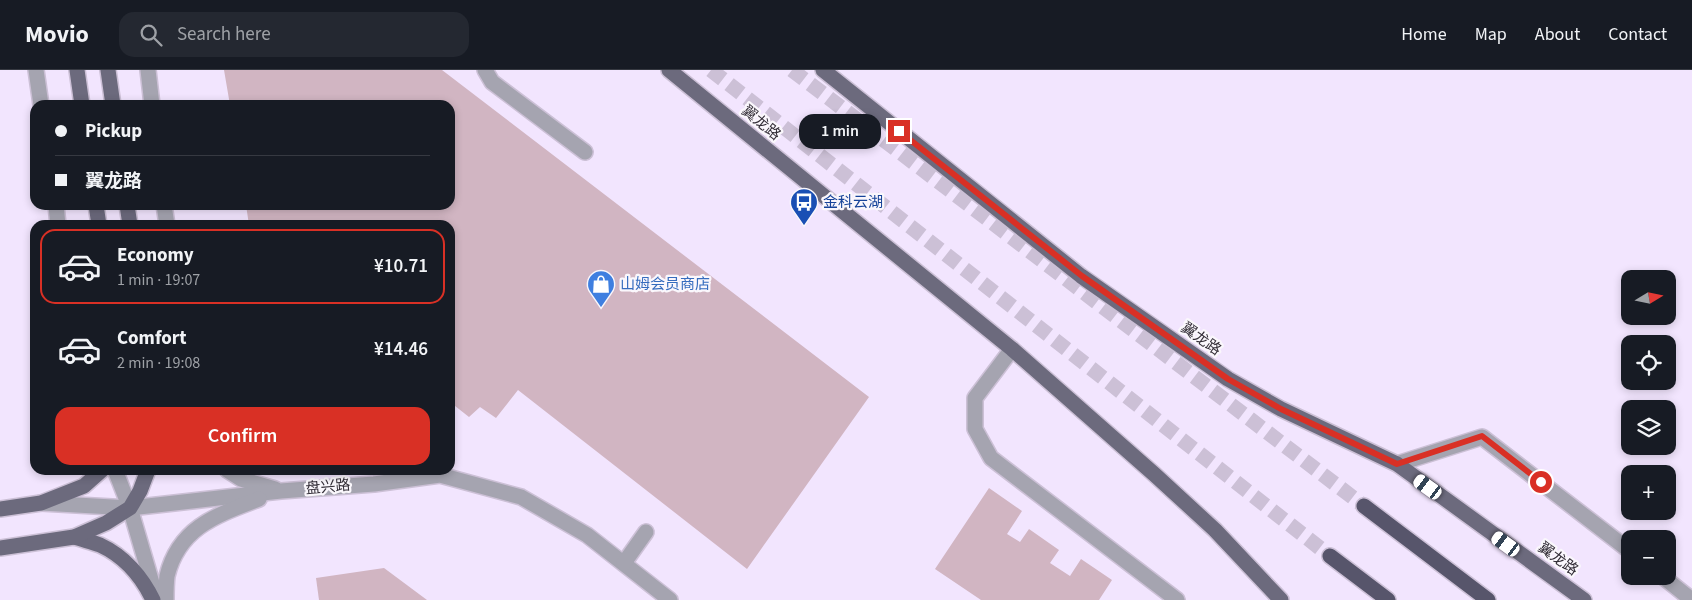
<!DOCTYPE html>
<html lang="en">
<head>
<meta charset="utf-8">
<style>
	:root { --surface:#171b24; --page:#242831; --text:#f1f3f6; --muted:#9ea1a6; --line:#363941; --accent:#d93025 }
	body { margin:0; font-family:"Source Sans 3","Noto Sans SC",sans-serif; background:var(--page); color:var(--text); height:100vh; display:flex; flex-direction:column; font-size:19px; white-space:nowrap }
	* { box-sizing:border-box; margin:0 }
	p { font-size:16px; color:var(--muted) }
	.icon { flex:none; width:28px; height:28px; fill:none; stroke:currentColor; stroke-width:2; stroke-linecap:round; stroke-linejoin:round }
	.map { position:relative; flex:1; overflow:hidden }
	.drawer { position:absolute; left:30px; top:150px; width:425px; height:255px; display:flex; flex-direction:column; background:var(--surface); border-radius:15px; box-shadow:0 2px 8px #0003 }
	.drawer>* { flex:none }
	.hud { position:absolute; left:30px; top:30px; width:425px; height:110px; border-radius:15px; box-shadow:0 2px 8px #0003; display:grid; align-content:center; height:110px; padding:0 25px; background:var(--surface) }
	.needle { width:32px; rotate:80deg }
	.buttons { position:absolute; left:1621px; top:200px; display:grid; gap:10px }
	.buttons a { display:grid; place-items:center; width:55px; height:55px; border-radius:10px; background:var(--surface); box-shadow:0 2px 8px #0003; font-size:25px }
	.end { position:absolute; width:22px; height:22px; margin:-11px; border:6px solid #d93025; background:#fff; box-shadow:0 0 0 2px #fff }
	.from { border-radius:50% }
	.bubble { position:absolute; height:35px; border-radius:15px; background:var(--surface); box-shadow:0 2px 8px #0003; font-size:16px; font-weight:600; line-height:35px; text-align:center }
	.car { position:absolute; width:15px; height:30px; margin:-15px -8px; border-radius:6px; box-shadow:0 0 4px 1px #0007; background:linear-gradient(#fff 24%,#345 0 40%,#fff 0 76%,#345 0 86%,#fff 0) }
	.hud b { display:flex; align-items:center; gap:18px; height:48px; font-size:19px }
	.hud b+b { border-top:1px solid var(--line) }
	.hud i { width:12px; height:12px; background:var(--text) }
	ul { padding:9px 0 0; list-style:none }
	li { display:flex; align-items:center; gap:15px; height:75px; margin:0 10px 8px; padding:0 15px; border:2px solid transparent; border-radius:15px }
	li div { flex:1 }
	li b { display:block; font-size:19px }
	li em { font-style:normal; font-weight:600 }
	li.selected { border-color:var(--accent) }
	li>.icon { width:45px; height:45px; stroke-width:1.5 }
	.primary-button { display:flex; gap:10px; margin-top:auto; padding:10px 25px }
	.primary-button a { flex:1; height:58px; border-radius:15px; background:var(--accent); color:#fff; font-size:20px; font-weight:600; line-height:58px; text-align:center }
	header { display:flex; align-items:center; gap:30px; box-sizing:border-box; height:70px; padding:0 25px; background:var(--surface); border-bottom:1px solid var(--line) }
	header strong { font-size:24px }
	nav { display:flex; gap:28px; margin-inline-start:auto; font-size:18px }
	.search { width:350px; height:45px; background:var(--page); display:flex; align-items:center; gap:12px; box-sizing:border-box; padding:0 18px; border-radius:15px; color:var(--muted); font-size:19px }
	.map>svg:first-child { display:block }
	.building { fill:#d1b5c2 }
	.lines { fill:none; stroke-linecap:round; stroke-linejoin:round }
	.highway-tunnel { stroke:#ccc0d6; stroke-width:15; stroke-dasharray:15 8; stroke-linecap:butt }
	.minor-casing { stroke:#ccc0d6; stroke-width:18 }
	.major-casing { stroke:#ccc0d6; stroke-width:18 }
	.highway-casing { stroke:#ccc0d6; stroke-width:18 }
	.minor { stroke:#a5a4b0; stroke-width:15 }
	.major { stroke:#6c6a7d; stroke-width:15 }
	.highway { stroke:#57556b; stroke-width:15 }
	.route { stroke:#d93025; stroke-width:6 }
	.labels { text-anchor:middle; dominant-baseline:central; stroke-width:4.5; stroke-linejoin:round; paint-order:stroke }
	.street-label { font-size:15px; fill:#332e37; stroke:#faf7fc }
	.transit-label { font-size:15px; fill:#164399; stroke:#faf7fc; text-anchor:start }
	.shop-label { font-size:15px; fill:#366cbe; stroke:#faf7fc; text-anchor:start }
</style>
</head>
<body>
<header>
<strong>Movio</strong>
<div class="search"><svg class="icon" aria-label="search" viewBox="0 0 24 24"><circle cx="10" cy="10" r="6"/><path d="M15 15l6 6"/></svg>Search here</div>
<nav><a>Home</a><a>Map</a><a>About</a><a>Contact</a></nav>
</header>
<div class="map">
<svg width="1692" height="530" viewBox="0 0 1692 530">
	<rect width="100%" height="100%" fill="#f2e5fe"/>
	<g class="building">
		<path d="M224,0h218l427,327 -122,172 -229,-179 -22,28 -16,-11 -11,10 -19,-15v-177h-201l-3,-20h204v-100h-220z"/>
		<path d="M989,418l33,23 -15,23 13,8 9,-13 30,21 -9,13 20,13 11,-17 31,21 -13,20h-118l-46,-31z"/>
		<path d="M384,498l43,32h-108l-3,-22z"/>
	</g>
	<g class="lines">
		<g class="highway-tunnel">
			<path d="M711,0l619,486"/>
			<path d="M792,0l572,436"/>
		</g>
		<g class="minor-casing">
			<g id="minor">
				<path d="M36,0l5,35"/>
				<path d="M148,0l4,35"/>
				<path d="M485,0l7,12 93,70"/>
				<path d="M56,135l2,20"/>
				<path d="M164,135l3,20"/>
				<path d="M1012,279l-37,49v31l16,29 186,142"/>
				<path d="M1397,394l85,-27 148,114"/>
				<path d="M115,400l15,38 27,92"/>
				<path d="M227,400l14,9 34,10"/>
				<path d="M41,433l89,5 151,-17 93,-7 66,-9 81,22 66,38 83,65"/>
				<path d="M624,493l22,-31"/>
				<path d="M1662,506l30,24"/>
				<path d="M166,530c0,-8 0,-16 1,-24 12,-49 50,-61 92,-77"/>
			</g>
		</g>
		<g class="major-casing">
			<g id="major">
				<path d="M77,0l5,35"/>
				<path d="M108,0l5,35"/>
				<path d="M669,0l343,279 142,125 61,56 66,70"/>
				<path d="M823,0l258,206 147,103 53,30 116,55 187,136"/>
				<path d="M96,135l3,20"/>
				<path d="M127,135l3,20"/>
				<path d="M0,439l41,-6 43,-17 18,-16"/>
				<path d="M74,467c9,3 18,5 26,8 24,11 42,32 53,55"/>
				<path d="M0,478l74,-11 32,-14 24,-15 10,-17 8,-21"/>
			</g>
		</g>
		<g class="highway-casing">
			<g id="highway">
				<path d="M1364,436l124,94"/>
				<path d="M1330,486l58,44"/>
			</g>
		</g>
		<use href="#minor" class="minor"/>
		<use href="#major" class="major"/>
		<use href="#highway" class="highway"/>
	</g>
	<g class="lines">
		<path class="route" d="M899,61l183,145 146,103 53,30 116,55 85,-28 59,46"/>
	</g>
	<defs>
		<g id="bus-pin" transform="scale(1.4375)"><path d="M0 17L-7.5 6A9.5 9.5 0 1 1 7.5 6Z" fill="#1a4fb4" stroke="#faf7fc"/><path d="M-5-6H5V4H4V6H2V4H-2V6H-4V4H-5ZM-3.5-4V0h7V-4ZM-3.5 1.2v1.5H-2V1.2ZM2 1.2v1.5H3.5V1.2Z" fill="#fff"/></g>
		<g id="shop-pin" transform="scale(1.4375)"><path d="M0 17L-7.5 6A9.5 9.5 0 1 1 7.5 6Z" fill="#3f7fe0" stroke="#faf7fc"/><path d="M-5-2.5h2.3a2.7 3.5 0 0 1 5.4 0H5L5.5 6h-11ZM-1.5-2.5h3a1.5 2.3 0 0 0-3 0Z" fill="#fff"/></g>
	</defs>
	<g fill-rule="evenodd">
		<use href="#bus-pin" x="804" y="132"/>
		<use href="#shop-pin" x="601" y="214"/>
	</g>
	<g class="labels">
		<g class="street-label">
			<text transform="translate(761 53) rotate(39)">翼龙路</text>
			<text transform="translate(1201 269) rotate(35)">翼龙路</text>
			<text transform="translate(328 417) rotate(-5)">盘兴路</text>
			<text transform="translate(1558 489) rotate(36)">翼龙路</text>
		</g>
		<g class="transit-label">
			<text x="823" y="132">金科云湖</text>
		</g>
		<g class="shop-label">
			<text x="620" y="214">山姆会员商店</text>
		</g>
	</g>
</svg>
<div class="buttons">
<a><svg class="needle" viewBox="-14 -14 28 28"><path d="M0-13l5 13h-10z" fill="#e53935"/><path d="M0 13l5-13h-10z" fill="#9ea1a6"/></svg></a>
<a><svg class="icon" aria-label="locate" viewBox="0 0 24 24"><circle cx="12" cy="12" r="6"/><path d="M12 2v4M12 18v4M2 12h4M18 12h4"/></svg></a>
<a><svg class="icon" aria-label="layers" viewBox="0 0 24 24"><path d="M12 4l9 5-9 5-9-5zM3 14l9 5 9-5"/></svg></a>
<a>+</a>
<a>−</a>
</div>
<i class="end from" style="left:1541px;top:412px"></i>
<i class="end" style="left:899px;top:61px"></i>
<div class="bubble" style="left:799px;top:44px;width:82px">1 min</div>
<i class="car" style="left:1428px;top:417px;rotate:306deg"></i>
<i class="car" style="left:1506px;top:474px;rotate:306deg"></i>
<div class="hud">
<b><i class="from"></i>Pickup</b>
<b><i></i>翼龙路</b>
</div>
<section class="drawer">
<ul>
<li class="selected"><svg class="icon" aria-label="car" viewBox="0 0 24 24"><path d="M5 17H2v-5l4-1 3-4h7l3 4 3 1v5h-3M9 17h6M6 11h13"/><circle cx="7" cy="17" r="2"/><circle cx="17" cy="17" r="2"/></svg><div><b>Economy</b><p>1 min · 19:07</p></div><em>¥10.71</em></li>
<li><svg class="icon" aria-label="car" viewBox="0 0 24 24"><path d="M5 17H2v-5l4-1 3-4h7l3 4 3 1v5h-3M9 17h6M6 11h13"/><circle cx="7" cy="17" r="2"/><circle cx="17" cy="17" r="2"/></svg><div><b>Comfort</b><p>2 min · 19:08</p></div><em>¥14.46</em></li>
</ul>
<div class="primary-button"><a>Confirm</a></div>
</section>
</div>
</body>
</html>
